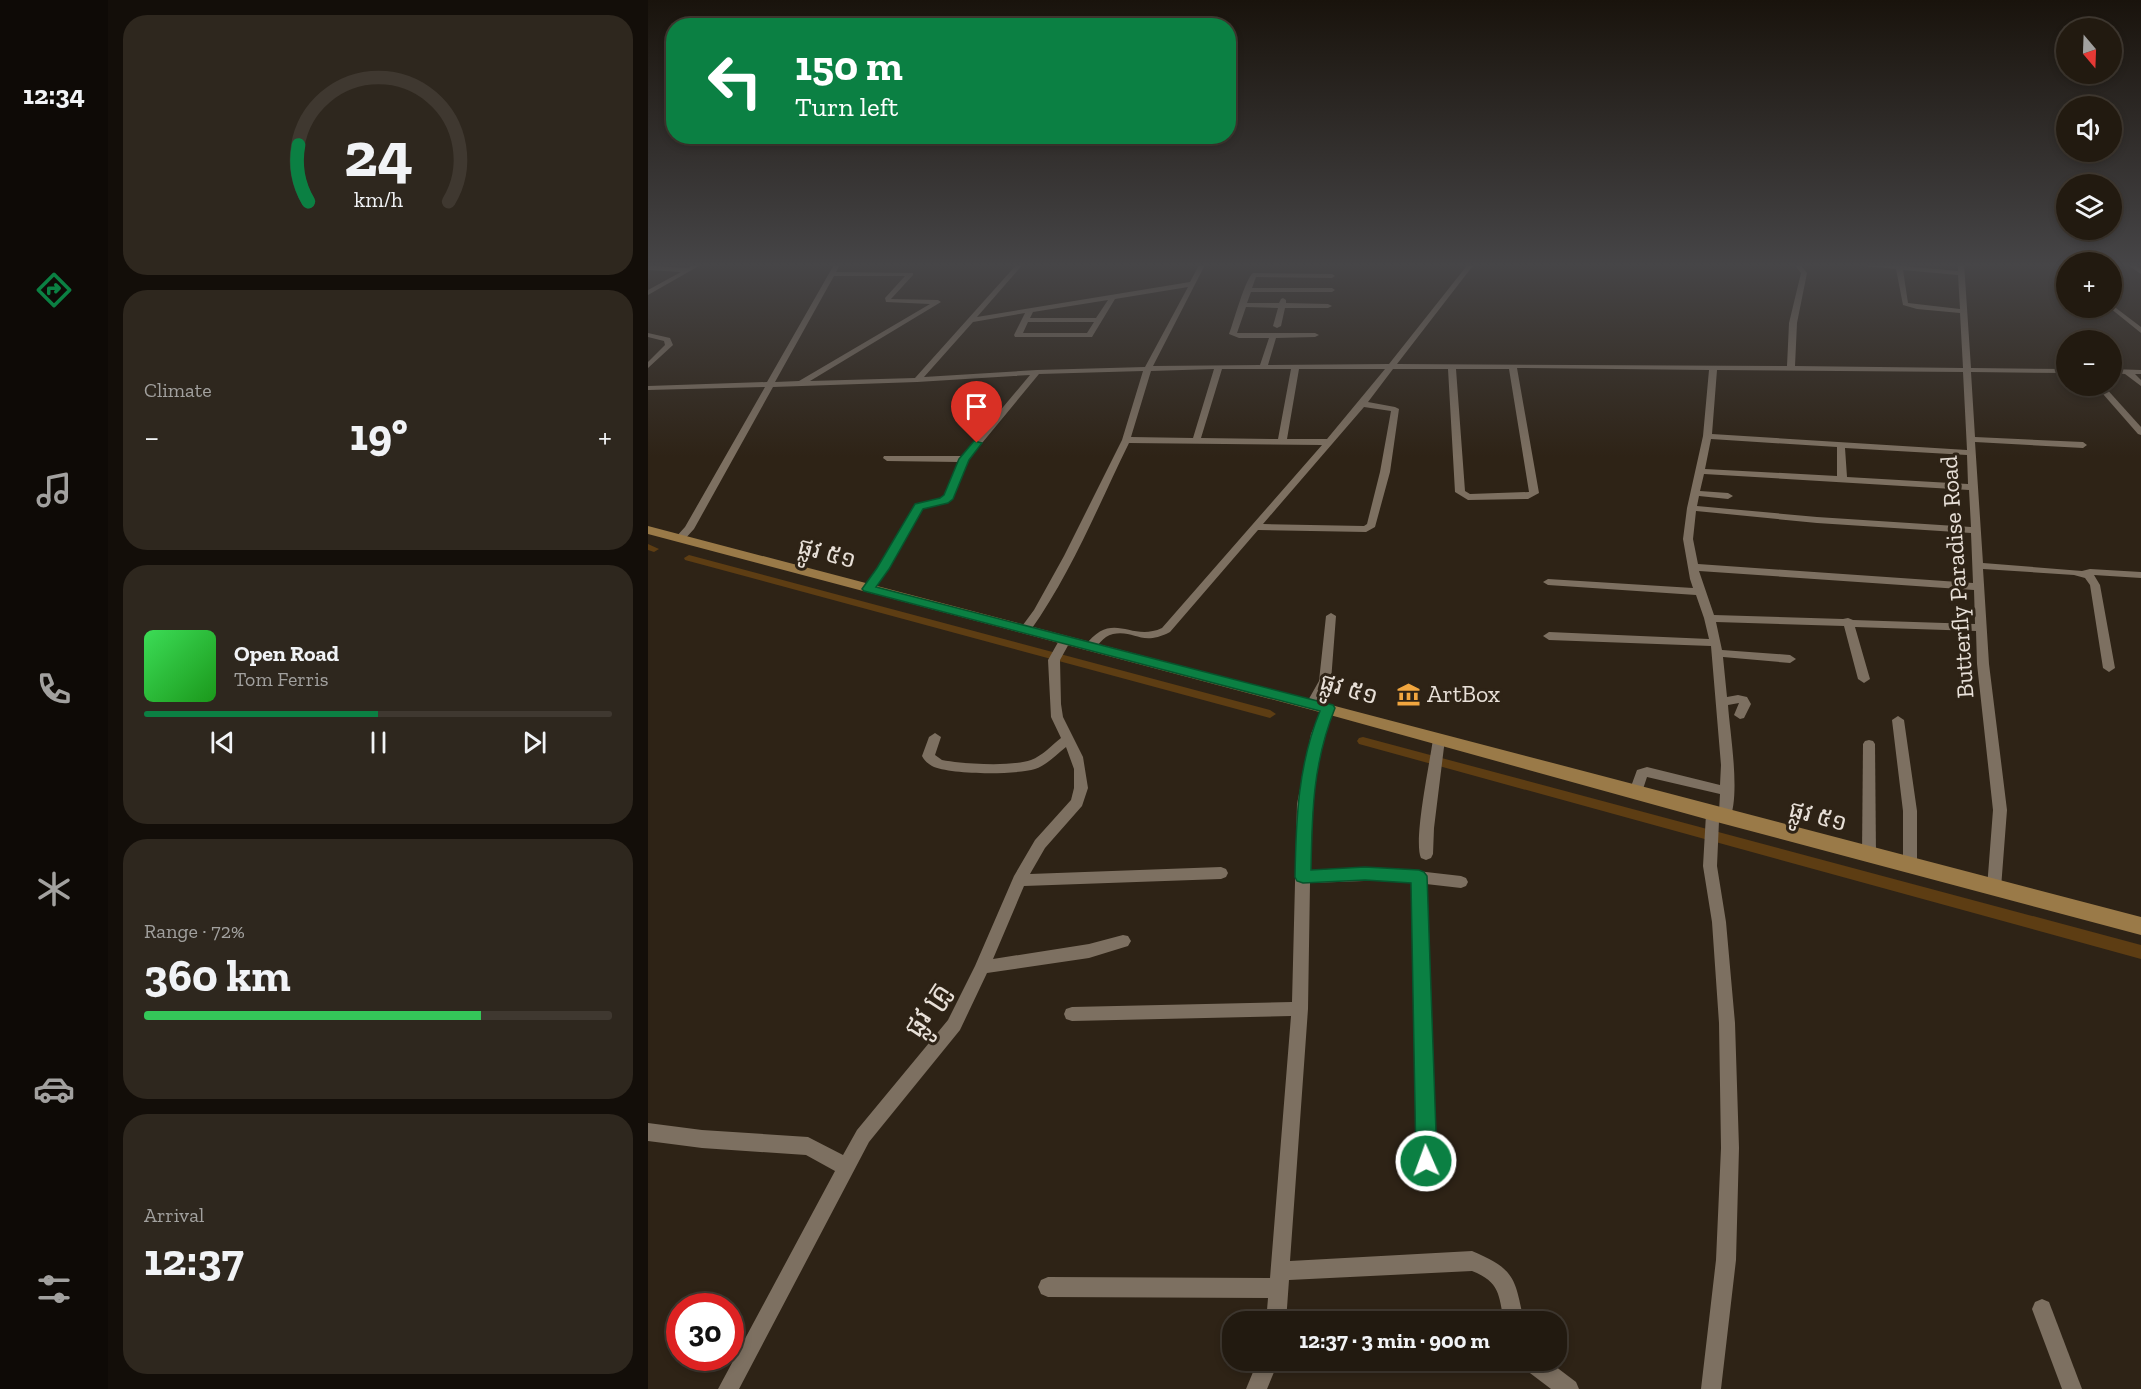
<!DOCTYPE html>
<html lang="en">
<head>
<meta charset="utf-8">
<style>
	body { margin:0; font-family:"Zilla Slab","Noto Sans Khmer",serif; background:#2e271e; color:#f1f3f6; height:100vh; display:flex; flex-direction:column; font-size:22px; white-space:nowrap }
	* { box-sizing:border-box; margin:0 }
	p { font-size:20px; color:#a2a19f }
	.icon { flex:none; width:33px; height:33px; fill:none; stroke:currentColor; stroke-width:2; stroke-linecap:round; stroke-linejoin:round }
	.map { position:relative; flex:1; overflow:hidden }
	.panel { display:flex; flex-direction:column; gap:15px; padding:15px; background:#130e09; width:540px }
	.panel>* { flex:none }
	.banner { position:absolute; left:18px; top:18px; width:570px; height:126px; border-radius:24px; box-shadow:0 3px 9px #0003,0 0 0 2px #3f3830; background:#0b8043; color:#fff; overflow:hidden }
	.needle { width:39px; rotate:161deg }
	.buttons { position:absolute; left:1408px; top:18px; display:grid; gap:12px }
	.buttons a { display:grid; place-items:center; width:66px; height:66px; border-radius:50%; background:#221a10; box-shadow:0 3px 9px #0003,0 0 0 2px #3f3830; font-size:30px }
	.speed { position:absolute; left:18px; top:1293px; display:flex; gap:12px; font-size:30px; font-weight:700; text-align:center }
	.speed>* { display:grid; place-content:center; width:78px; height:78px; border-radius:50%; background:#221a10; box-shadow:0 3px 9px #0003,0 0 0 2px #3f3830; line-height:1 }
	.speed .limit { border:9px solid #d22; background:#fff; color:#111 }
	.pin { position:absolute; display:grid; place-items:center; width:51px; height:51px; color:#fff; margin:-62px -26px; border-radius:50% 50% 50% 0; rotate:-45deg; box-shadow:0 0 6px #0007 }
	.pin .icon { rotate:45deg }
	.me { position:absolute; width:66px; margin:-33px; rotate:358deg; stroke-linejoin:round; filter:drop-shadow(0 0 4px #0008) }
	.turn { display:flex; align-items:center; gap:21px; height:126px; padding:0 30px; font-size:27px }
	.turn .icon { width:78px; height:78px; stroke-width:2.5 }
	.turn b { display:block; font-size:42px; line-height:51px }
	.big { font-size:45px; font-weight:800; line-height:1.1 }
	.panel .tile { flex:1; display:flex; flex-direction:column; justify-content:center; gap:9px; min-width:0; padding:0 21px; border-radius:24px; background:#2e271e }
	.panel .dial { align-items:center; gap:0 }
	.dial svg { height:156px; overflow:visible; fill:none; stroke:#3f3830; stroke-width:7; stroke-linecap:round; text-anchor:middle }
	.dial text { fill:#f1f3f6; stroke:none }
	.song { display:flex; align-items:center; gap:18px }
	.cover { width:72px; height:72px; border-radius:9px; background:linear-gradient(135deg,hsl(130 70% 55%),hsl(120 70% 35%)) }
	.played { height:6px; border-radius:3px; background:linear-gradient(90deg,#0b8043 50%,#3f3830 50%) }
	.keys { display:flex; justify-content:space-around; direction:ltr }
	.heat { display:flex; justify-content:space-between; align-items:center; font-size:33px; direction:ltr }
	.charge { height:9px; border-radius:4px; background:linear-gradient(90deg,#34c759 72%,#3f3830 0) }
	.trip { position:absolute; left:574px; top:1311px; width:345px; height:60px; border-radius:24px; background:#221a10; box-shadow:0 3px 9px #0003,0 0 0 2px #3f3830; font-weight:800; line-height:60px; text-align:center }
	main { display:flex; flex:1; min-height:0 }
	.tabs { display:flex; flex-direction:column; width:108px; justify-content:space-around; align-items:center; background:#0e0a06; color:#a2a19f }
	.tabs .icon { width:42px; height:42px }
	.tabs .active { color:#0b8043 }
	.tabs b { font-size:27px; color:#f1f3f6 }
	.map>svg:first-child { display:block }
</style>
</head>
<body>
<main>
<nav class="tabs">
<b>12:34</b>
<svg class="icon active" aria-label="directions" viewBox="0 0 24 24"><path d="M12 3l9 9-9 9-9-9zM9 14v-3h6M13 9l2 2-2 2"/></svg>
<svg class="icon" aria-label="music" viewBox="0 0 24 24"><path d="M9 18V5l10-2v13"/><circle cx="6" cy="18" r="3"/><circle cx="16" cy="16" r="3"/></svg>
<svg class="icon" aria-label="phone" viewBox="0 0 24 24"><path d="M5 4h4l2 5-3 2q2 4 5 5l2-3 5 2v4C11 20 4 13 5 4z"/></svg>
<svg class="icon" aria-label="climate" viewBox="0 0 24 24"><path d="M12 3v18M4 7l16 10M4 17L20 7"/></svg>
<svg class="icon" aria-label="car" viewBox="0 0 24 24"><path d="M5 17H2v-5l4-1 3-4h7l3 4 3 1v5h-3M9 17h6M6 11h13"/><circle cx="7" cy="17" r="2"/><circle cx="17" cy="17" r="2"/></svg>
<svg class="icon" aria-label="filters" viewBox="0 0 24 24"><path d="M4 7h16M4 17h16"/><circle cx="9" cy="7" r="2"/><circle cx="15" cy="17" r="2"/></svg>
</nav>
<section class="panel">
<div class="tile dial"><svg viewBox="0 0 100 80">
<path d="M14 69A42 42 0 1 1 86 69"/>
<path d="M14 69A42 42 0 0 1 9 40" stroke="#0b8043"/>
<text x="50" y="56" font-size="32" font-weight="700">24</text>
<text x="50" y="72" font-size="11">km/h</text>
</svg></div>
<div class="tile"><p>Climate</p>
<div class="heat"><a>−</a><b class="big">19°</b><a>+</a></div>
</div>
<div class="tile">
<div class="song"><i class="cover"></i><div><b>Open Road</b><p>Tom Ferris</p></div></div>
<div class="played"></div>
<div class="keys"><svg class="icon" aria-label="previous" viewBox="0 0 24 24"><path d="M18 5L8 12l10 7zM5 5v14"/></svg><svg class="icon" aria-label="pause" viewBox="0 0 24 24"><path d="M8 5v14M16 5v14"/></svg><svg class="icon" aria-label="next" viewBox="0 0 24 24"><path d="M6 5l10 7-10 7zM19 5v14"/></svg></div>
</div>
<div class="tile"><p>Range · 72%</p><b class="big">360 km</b><div class="charge"></div></div>
<div class="tile"><p>Arrival</p><b class="big">12:37</b></div>
</section>
<div class="map">
<svg width="1493" height="1389" viewBox="0 0 1493 1389">
	<rect width="100%" height="100%" fill="#2e2316"/>
	<g fill="none" stroke-linecap="round" stroke-linejoin="round">
		<g fill="#5d3d13" fill-rule="evenodd">
			<polygon points="0,544 11,549 6,552 0,550"/>
			<polygon points="41,555 622,710 628,714 622,718 37,560 36,558"/>
			<polygon points="715,737 1493,945 1493,959 711,744 709,741 711,738"/>
		</g>
		<g fill="#7d7061" fill-rule="evenodd">
			<polygon points="4,263 11,263 7,266 39,268 49,263 56,263 0,295 0,290 33,272 0,270 0,266"/>
			<path d="M187 263H193L188 272 265 273V275L243 299 290 300 293 302 162 381 267 378 370 263H376L329 317 542 282 552 263H558L505 366 612 365 621 338H591L581 334C586 321 597 279 605 273L684 274 687 276 684 278 608 277 604 288H684L687 290 684 292H603L599 303H631L633 299 635 298 638 300V303L680 304 684 306 680 308H637L633 326 629 328 625 326 630 308 598 307 589 333H667L671 335 667 337 628 338 620 365 741 364 821 263H827L749 364 1139 366 1141 323 1153 273 1145 263H1151L1159 273 1149 323 1147 366 1315 368 1312 313 1269 309 1255 305 1248 269 1205 265 1202 263H1221L1310 271V263H1316L1323 368 1419 369V373L1323 372 1327 437 1435 442 1439 445 1435 448 1327 442 1335 563 1434 571 1442 569 1493 572V578L1446 575 1452 585 1467 668 1461 672 1455 668 1442 585 1437 578 1426 575 1335 569 1341 664 1359 810 1353 888 1351 892 1346 894 1341 892 1339 888 1345 810 1329 664 1328 631 1207 627 1222 679 1216 683 1210 679 1196 626 1068 622 1074 650 1142 655 1148 659 1142 663 1075 657 1079 697 1090 695 1099 697 1103 704 1096 718 1092 719 1086 715 1091 703 1080 705C1082 734 1093 796 1081 821H1071L1069 866 1078 922 1087 1023 1091 1148 1088 1260 1073 1389H1053L1068 1260 1073 1148 1071 1023 1064 922 1055 866 1058 814 1060 810 1065 809 1071 812 1072 794 999 777 993 795H983L981 792 989 770 999 767 1072 785 1073 765 1063 646 901 640 895 636 901 632 1061 639 1056 618 1048 595 900 585 895 582 900 579 1045 588 1042 579 1035 539 1039 508 1055 436 1061 370 869 368 891 493 880 499 820 500 807 492 800 369H745L720 402 747 407 751 409 742 472 727 527 718 532 610 530 522 632C493 647 488 630 465 634 454 636 451 647 442 651L436 647C465 608 482 643 514 628L674 445 481 443C450 506 423 574 382 631L378 632 372 629 386 610 416 556 474 440 495 371 391 374 320 460 302 501 275 509 240 569 224 591 220 592 215 589 230 568 266 507 295 497 310 462 239 461 235 458 236 456H314L382 375 269 382 125 387 46 529 36 540H28L27 538 37 527 117 387 0 390V386L119 382ZM1255 270 1310 275 1312 309 1260 303ZM186 276H257L237 298 238 302 282 304 151 381 127 382ZM540 287 497 367 389 370 276 377 325 322 377 313 366 335 367 337H444L467 299ZM460 300 448 318H382L385 312ZM380 322H446L439 333H375ZM566 369 545 438 483 437 503 371ZM574 369H643L630 439 553 438ZM651 369H737L679 439H639ZM808 369H861L881 492 822 494 817 491ZM1069 370 1315 372 1319 450 1064 434ZM716 407 743 411 732 472 719 524 716 526 615 524ZM1063 439 1189 447V476L1057 469ZM1197 448 1319 455 1320 484 1199 477ZM1056 474 1321 490 1323 527 1169 517 1049 506 1051 496 1080 499 1085 496 1080 493 1052 491ZM1048 511 1169 523 1323 533 1325 583 1050 564 1045 539ZM1051 571 1326 590 1327 624 1205 620 1200 618 1195 619 1066 615Z"/>
			<polygon points="1408,263 1414,263 1419,266 1419,271"/>
			<polygon points="1477,263 1484,263 1493,269 1493,274"/>
			<polygon points="1464,305 1493,327 1493,333 1462,308"/>
			<polygon points="0,333 22,338 25,345 0,368 0,362 17,345 16,341 0,337"/>
			<polygon points="1464,369 1493,370 1493,374 1487,374 1493,380 1493,386 1477,374 1464,373"/>
			<polygon points="1448,386 1456,386 1493,427 1493,435 1490,434"/>
			<polygon points="683,613 688,616 683,681 668,707 664,708 658,704 671,681 678,616"/>
			<path d="M417 636 423 640 412 660 413 704 415 717 435 757 440 788 434 806 397 848 382 874 573 867 578 869 580 873 578 877 573 879 376 886 345 959 441 944 475 935 480 936 483 941 480 946 441 958 339 973 312 1030 221 1142 91 1389H70L187 1171 158 1155 54 1148 0 1141V1123L54 1130 160 1137 195 1155 209 1130 300 1020 327 966 366 876 387 840 423 800 426 788V769L418 747C408 755 399 765 387 769 367 775 302 775 284 766 279 763 276 760 274 756L281 737 287 733 293 737 287 755 294 760C315 764 363 767 383 760 394 756 404 745 413 738L403 717 400 660 413 637Z"/>
			<path d="M680 704 686 708C663 762 663 813 662 871L743 868 813 876 818 878 820 882 818 886 813 888 778 884 787 1162 784 1168 778 1171 772 1168 769 1162 764 882 743 880 662 883 660 1009 642 1261 824 1251C867 1269 867 1278 876 1322H856C851 1295 852 1282 824 1271L641 1280 638 1322H618L620 1298 400 1297 393 1294 390 1287 393 1280 400 1277 622 1278 643 1016 424 1021 418 1019 416 1014 418 1009 424 1007 644 1002 649 804 663 734 674 708Z"/>
			<polygon points="1250,716 1256,720 1269,811 1269,866 1267,870 1262,872 1257,870 1255,866 1255,811 1244,720"/>
			<path d="M791 735 797 739 786 828 785 854 783 858 778 860 773 858C765 841 782 762 785 739Z"/>
			<polygon points="1221,740 1225,741 1227,744 1228,855 1226,859 1221,861 1216,859 1214,855 1215,744 1217,741"/>
			<polygon points="1394,1299 1401,1302 1434,1389 1414,1389 1384,1309 1387,1302"/>
			<polygon points="610,1360 631,1360 619,1389 598,1389"/>
			<polygon points="871,1360 899,1360 928,1382 931,1389 903,1389 874,1367"/>
		</g>
		<polygon fill="#9a7a48" fill-rule="evenodd" points="0,526 1493,917 1493,935 1065,821 664,710 0,534"/>
	</g>
	<linearGradient id="sky" x2="0" y2="1"><stop stop-color="#19130c"/><stop offset="0.58" stop-color="#464547"/><stop offset="1" stop-color="#464547" stop-opacity="0"/></linearGradient>
	<rect width="1493" height="457" fill="url(#sky)"/>
	<path fill="#0b8043" stroke="#07532c" stroke-width="1.5" d="M326 441 334 443 321 460 305 499 300 503 275 509 241 569 228 587 685 705 687 708C665 763 664 811 663 870L717 867 771 870 776 872 779 876 789 1161 786 1169 778 1172 771 1169 768 1161 763 883 717 880 655 883 649 881 647 877C648 819 650 765 672 711L216 591 214 589 229 568 267 504 292 498 296 495 311 459Z"/>
	<defs>
		<symbol id="museum-bare" viewBox="-9 -9 18 18"><path d="M0-6L6-3V-2H-6V-3ZM-5-1h2V3h-2ZM-1-1h2V3h-2ZM3-1h2V3H3ZM-6 4H6V6H-6Z" fill="#f1a63f" stroke="#2e2316" stroke-width="2.5" paint-order="stroke"/></symbol>
	</defs>
	<g fill-rule="evenodd">
		<use href="#museum-bare" x="744" y="678" width="33" height="33"/>
	</g>
	<g text-anchor="middle" stroke-width="6" stroke-linejoin="round" paint-order="stroke">
		<g font-size="24" fill="#e8e0d8" stroke="#2e2316">
			<text transform="translate(179 553) rotate(15)" y="8">ផ្លូវ ៥១</text>
			<text transform="translate(1309 577) rotate(-94)" y="8">Butterfly Paradise Road</text>
			<text transform="translate(701 689) rotate(16)" y="8">ផ្លូវ ៥១</text>
			<text transform="translate(1170 816) rotate(15)" y="8">ផ្លូវ ៥១</text>
		</g>
		<g font-size="24" fill="#e8e0d8" stroke="#2e2316" text-anchor="start">
			<text x="779" y="702">ArtBox</text>
		</g>
		<g font-size="28" fill="#e8e0d8" stroke="#2e2316">
			<text transform="translate(278 1009) rotate(-57)" y="10">ផ្លូវ គ្រូ</text>
		</g>
	</g>
</svg>
<div class="buttons">
<a><svg class="needle" viewBox="-14 -14 28 28"><path d="M0-13l5 13h-10z" fill="#e53935"/><path d="M0 13l5-13h-10z" fill="#a2a19f"/></svg></a>
<a><svg class="icon" aria-label="sound" viewBox="0 0 24 24"><path d="M4 9h4l5-4v14l-5-4H4zM17 9q2 3 0 6"/></svg></a>
<a><svg class="icon" aria-label="layers" viewBox="0 0 24 24"><path d="M12 4l9 5-9 5-9-5zM3 14l9 5 9-5"/></svg></a>
<a>+</a>
<a>−</a>
</div>
<div class="speed"><div class="limit">30</div></div>
<div class="pin" style="left:329px;top:443px;background:#d93025"><svg class="icon" aria-label="arrive" viewBox="0 0 24 24"><path d="M6 21V4h12l-3 4 3 4H6"/></svg></div>
<svg class="me" style="left:778px;top:1161px" viewBox="-20 -20 40 40"><circle r="17" fill="#0b8043" stroke="#fff" stroke-width="3"/><path d="M0-11L8 9 0 5-8 9z" fill="#fff"/></svg>
<div class="trip">12:37 · 3 min · 900 m</div>
<div class="banner">
<div class="turn"><svg class="icon" aria-label="left" viewBox="0 0 24 24"><path d="M17 20v-9H6M10 6l-5 5 5 5"/></svg><div><b>150 m</b>Turn left</div></div>
</div>
</div>
</main>
</body>
</html>
